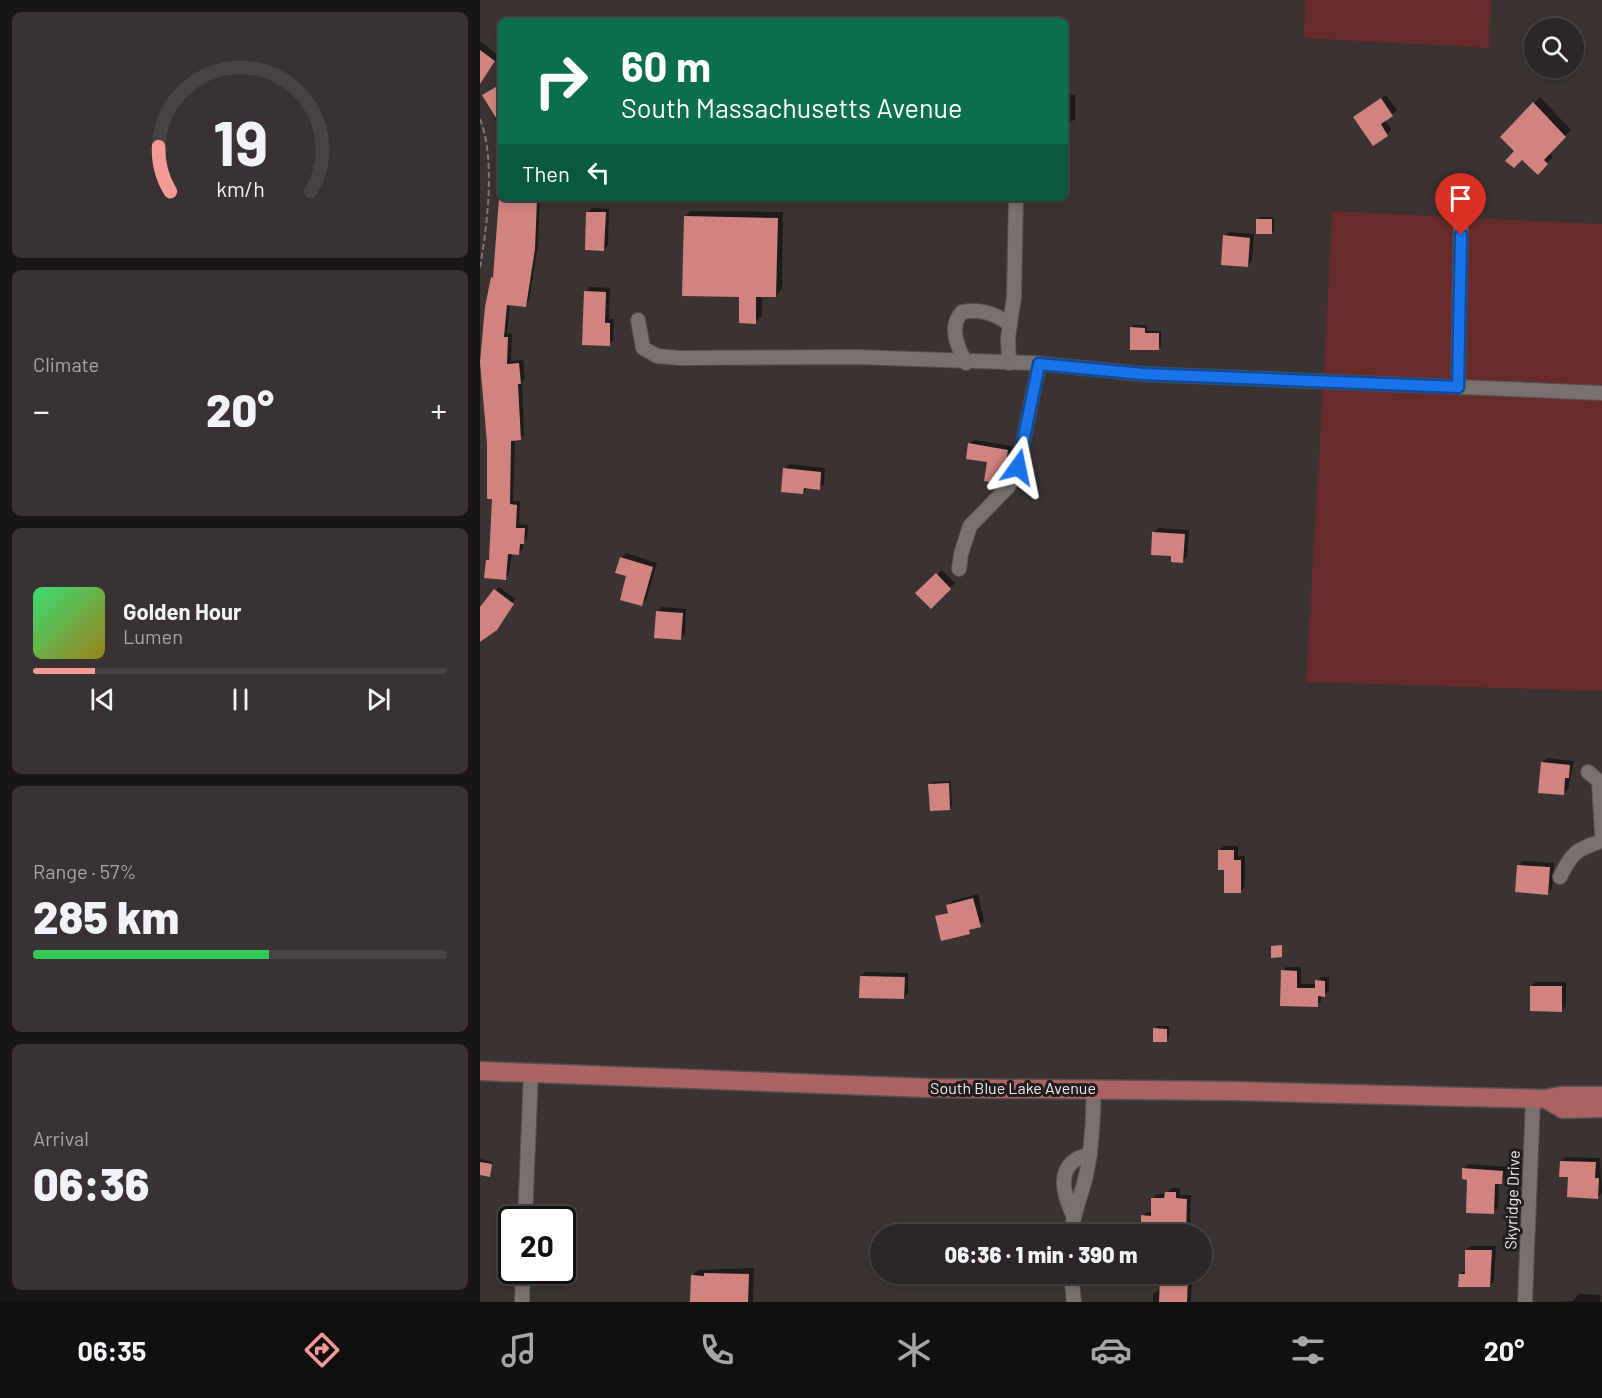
<!DOCTYPE html>
<html lang="en">
<head>
<meta charset="utf-8">
<style>
	body { margin:0; font-family:Barlow,sans-serif; background:#383232; color:#f1f3f6; height:100vh; display:flex; flex-direction:column; font-size:22px; white-space:nowrap }
	* { box-sizing:border-box; margin:0 }
	p { font-size:20px; color:#a6a5a7 }
	.icon { flex:none; width:33px; height:33px; fill:none; stroke:currentColor; stroke-width:2; stroke-linecap:round; stroke-linejoin:round }
	.map { position:relative; flex:1; overflow:hidden }
	.sheet { display:flex; flex-direction:column; gap:12px; padding:12px; background:#181515; width:480px }
	.sheet>* { flex:none }
	.top-card { position:absolute; left:18px; top:18px; width:570px; height:183px; border-radius:9px; box-shadow:0 3px 9px #0003,0 0 0 2px #484343; background:#0b6e4f; color:#fff; overflow:hidden }
	.buttons { position:absolute; left:1044px; top:18px; display:grid; gap:12px }
	.buttons a { display:grid; place-items:center; width:60px; height:60px; border-radius:50%; background:#2c2626; box-shadow:0 3px 9px #0003,0 0 0 2px #484343; font-size:30px }
	.speed { position:absolute; left:18px; top:1206px; display:flex; gap:12px; font-size:30px; font-weight:700; text-align:center }
	.speed>* { display:grid; place-content:center; width:78px; height:78px; border-radius:50%; background:#2c2626; box-shadow:0 3px 9px #0003,0 0 0 2px #484343; line-height:1 }
	.speed .limit { border:3px solid #111; border-radius:9px; background:#fff; color:#111 }
	.pin { position:absolute; display:grid; place-items:center; width:51px; height:51px; color:#fff; margin:-62px -26px; border-radius:50% 50% 50% 0; rotate:-45deg; box-shadow:0 0 6px #0007 }
	.pin .icon { rotate:45deg }
	.me { position:absolute; width:66px; margin:-33px; rotate:12deg; stroke-linejoin:round; filter:drop-shadow(0 0 4px #0008) }
	.turn { display:flex; align-items:center; gap:21px; height:126px; padding:0 24px; font-size:27px }
	.turn .icon { width:78px; height:78px; stroke-width:2.5 }
	.turn b { display:block; font-size:42px; line-height:51px }
	.then { display:flex; align-items:center; height:57px; padding:0 24px; background:#0003; gap:12px; font-size:22px }
	.big { font-size:45px; font-weight:800; line-height:1.1 }
	.sheet .card { flex:1; display:flex; flex-direction:column; justify-content:center; gap:9px; min-width:0; padding:0 21px; border-radius:9px; background:#383232 }
	.sheet .dial { align-items:center; gap:0 }
	.dial svg { height:156px; overflow:visible; fill:none; stroke:#484343; stroke-width:7; stroke-linecap:round; text-anchor:middle }
	.dial text { fill:#f1f3f6; stroke:none }
	.song { display:flex; align-items:center; gap:18px }
	.cover { width:72px; height:72px; border-radius:9px; background:linear-gradient(135deg,hsl(140 70% 55%),hsl(50 70% 35%)) }
	.played { height:6px; border-radius:3px; background:linear-gradient(90deg,#f59b97 15%,#484343 15%) }
	.keys { display:flex; justify-content:space-around; direction:ltr }
	.heat { display:flex; justify-content:space-between; align-items:center; font-size:33px; direction:ltr }
	.charge { height:9px; border-radius:4px; background:linear-gradient(90deg,#34c759 57%,#484343 0) }
	.trip { position:absolute; left:390px; top:1224px; width:342px; height:60px; border-radius:30px; background:#2c2626; box-shadow:0 3px 9px #0003,0 0 0 2px #484343; font-weight:800; line-height:60px; text-align:center }
	.dock { display:flex; height:96px; justify-content:space-around; align-items:center; background:#120f0f; color:#a6a5a7 }
	.dock .icon { width:42px; height:42px }
	.dock .selected { color:#f59b97 }
	.dock b { font-size:27px; color:#f1f3f6 }
	main { display:flex; flex:1; min-height:0 }
	.map>svg:first-child { display:block }
</style>
</head>
<body>
<main>
<section class="sheet">
<div class="card dial"><svg viewBox="0 0 100 80">
<path d="M14 69A42 42 0 1 1 86 69"/>
<path d="M14 69A42 42 0 0 1 8 46" stroke="#f59b97"/>
<text x="50" y="56" font-size="32" font-weight="700">19</text>
<text x="50" y="72" font-size="11">km/h</text>
</svg></div>
<div class="card"><p>Climate</p>
<div class="heat"><a>−</a><b class="big">20°</b><a>+</a></div>
</div>
<div class="card">
<div class="song"><i class="cover"></i><div><b>Golden Hour</b><p>Lumen</p></div></div>
<div class="played"></div>
<div class="keys"><svg class="icon" aria-label="previous" viewBox="0 0 24 24"><path d="M18 5L8 12l10 7zM5 5v14"/></svg><svg class="icon" aria-label="pause" viewBox="0 0 24 24"><path d="M8 5v14M16 5v14"/></svg><svg class="icon" aria-label="next" viewBox="0 0 24 24"><path d="M6 5l10 7-10 7zM19 5v14"/></svg></div>
</div>
<div class="card"><p>Range · 57%</p><b class="big">285 km</b><div class="charge"></div></div>
<div class="card"><p>Arrival</p><b class="big">06:36</b></div>
</section>
<div class="map">
<svg width="1122" height="1302" viewBox="0 0 1122 1302">
	<rect width="100%" height="100%" fill="#3a3332"/>
	<g fill="#662b2a">
		<polygon points="825,0 1011,0 1009,48 824,38"/>
		<polygon points="852,211 974,217 971,381 844,376"/>
		<polygon points="988,218 1122,224 1122,388 985,381"/>
		<polygon points="843,388 1122,400 1122,691 826,682"/>
	</g>
	<g fill="#0007">
		<polygon points="0,41 19,56 0,83"/>
		<polygon points="21,84 21,141 8,92"/>
		<polygon points="585,95 595,95 595,119 592,121 585,121"/>
		<polygon points="906,95 917,110 905,120 912,130 893,144 879,113"/>
		<polygon points="1060,97 1091,130 1069,153 1073,157 1058,173 1022,137"/>
		<polygon points="21,156 21,198 60,198 58,244 49,301 45,305 30,303 27,333 32,334 31,361 43,360 45,378 42,381 44,435 35,439 33,501 40,501 39,524 48,525 47,538 43,542 43,549 39,553 32,553 29,574 25,578 7,560 10,557 14,497"/>
		<polygon points="112,208 129,209 128,245 124,249 107,213"/>
		<polygon points="211,211 303,212 302,289 296,296 282,295 282,316 275,322 261,295 205,217"/>
		<polygon points="780,217 794,217 794,230 792,233 777,220"/>
		<polygon points="749,232 774,234 772,261 767,265 745,236"/>
		<polygon points="110,287 130,288 129,319 134,319 133,340 129,344 106,292"/>
		<polygon points="654,325 667,325 667,331 681,331 681,346 678,349 652,328"/>
		<polygon points="494,440 532,446 529,464 521,468 520,477 515,482 509,461 490,444"/>
		<polygon points="309,464 345,468 344,484 339,488 327,488 323,493 305,469"/>
		<polygon points="678,528 709,530 707,557 703,561 674,533"/>
		<polygon points="146,553 177,563 166,600 161,604 141,558"/>
		<polygon points="462,570 475,583 451,607 438,593"/>
		<polygon points="19,587 35,599 16,629 0,640 0,608"/>
		<polygon points="182,607 206,609 205,634 200,639 177,612"/>
		<polygon points="1067,758 1094,761 1088,789 1083,794 1062,763"/>
		<polygon points="471,781 472,806 470,808 450,785 452,782"/>
		<polygon points="744,846 758,846 758,856 765,856 765,887 760,891 746,869 739,851"/>
		<polygon points="1043,861 1074,863 1072,889 1068,893 1038,866"/>
		<polygon points="498,894 504,921 489,932 457,917 469,911 468,905 472,901"/>
		<polygon points="807,967 821,967 821,984 837,984 841,977 849,977 849,991 842,995 841,1001 837,1005 802,1004 802,971"/>
		<polygon points="386,972 428,973 428,993 423,998 381,976"/>
		<polygon points="1056,982 1086,982 1086,1006 1082,1010 1052,986"/>
		<polygon points="677,1026 689,1026 689,1037 686,1040 674,1029"/>
		<polygon points="1086,1157 1120,1158 1122,1193 1118,1197 1090,1176 1081,1161"/>
		<polygon points="0,1159 13,1162 9,1175 0,1174"/>
		<polygon points="988,1164 1027,1167 1026,1178 1019,1183 1018,1208 1013,1212 984,1169"/>
		<polygon points="691,1188 700,1188 700,1195 711,1195 710,1234 677,1234 677,1228 663,1216 667,1212 672,1212 672,1199 677,1194 686,1194"/>
		<polygon points="991,1246 1016,1246 1014,1281 1010,1286 980,1274 986,1270 986,1250"/>
		<polygon points="274,1268 273,1302 212,1302 212,1276 218,1270"/>
		<polygon points="685,1274 712,1274 711,1302 673,1302 673,1294 681,1289 682,1276"/>
		<polygon points="1098,1294 1121,1295 1120,1302 1079,1302 1093,1301"/>
	</g>
	<g fill="#d18380">
		<polygon points="0,50 15,61 0,84"/>
		<polygon points="21,84 21,126 2,95"/>
		<polygon points="901,98 913,116 901,124 908,136 893,146 873,117"/>
		<polygon points="1053,102 1086,137 1064,160 1068,164 1058,175 1042,160 1034,168 1025,161 1034,151 1020,137"/>
		<polygon points="19,198 57,199 55,249 46,307 27,305 24,337 28,337 27,364 39,363 41,384 38,384 41,440 31,441 30,504 37,505 36,528 45,528 44,544 40,544 39,555 28,554 26,580 4,578 6,560 9,560 12,499 7,499 7,443 0,362 5,307 11,277 13,278"/>
		<polygon points="106,212 126,212 124,251 105,250"/>
		<polygon points="204,216 298,218 296,297 276,297 276,324 259,323 259,297 202,296"/>
		<rect x="776" y="219" width="16" height="15"/>
		<polygon points="743,235 770,238 768,267 741,265"/>
		<polygon points="104,291 126,292 125,323 130,323 130,346 102,345"/>
		<polygon points="650,327 665,328 665,333 679,333 679,350 650,350"/>
		<polygon points="488,443 528,450 525,470 518,469 516,483 504,481 507,462 486,459"/>
		<polygon points="303,468 341,472 340,490 324,488 323,494 301,492"/>
		<polygon points="672,532 705,534 703,563 691,562 691,556 671,555"/>
		<polygon points="140,557 173,567 162,606 140,600 146,576 135,573"/>
		<polygon points="456,573 471,589 451,609 435,593"/>
		<polygon points="14,589 34,604 17,630 0,642 0,607"/>
		<polygon points="176,611 203,613 201,640 174,638"/>
		<polygon points="1061,762 1090,765 1089,778 1085,778 1084,795 1058,793"/>
		<polygon points="469,783 470,810 450,811 448,784"/>
		<polygon points="738,850 754,850 754,860 761,860 761,893 744,893 744,870 738,870"/>
		<polygon points="1037,865 1070,867 1068,895 1035,892"/>
		<polygon points="493,898 501,927 489,930 490,934 461,941 455,916 468,913 466,905"/>
		<polygon points="802,945 802,957 791,958 791,946"/>
		<polygon points="801,970 817,971 817,988 835,988 835,980 845,981 845,997 838,996 838,1007 800,1006"/>
		<polygon points="380,976 425,977 424,999 379,998"/>
		<polygon points="1050,986 1082,986 1082,1012 1050,1011"/>
		<polygon points="673,1028 687,1029 687,1042 673,1042"/>
		<polygon points="1080,1161 1116,1162 1115,1178 1119,1178 1118,1199 1087,1197 1088,1177 1079,1177"/>
		<polygon points="0,1162 12,1164 10,1177 0,1175"/>
		<polygon points="982,1168 1023,1171 1022,1184 1015,1184 1014,1214 986,1213 987,1180 982,1179"/>
		<polygon points="685,1192 696,1192 696,1198 707,1199 706,1234 676,1234 676,1229 661,1229 661,1215 671,1216 671,1198 684,1198"/>
		<polygon points="985,1250 1012,1250 1010,1287 978,1287 979,1274 985,1274"/>
		<polygon points="224,1273 269,1274 268,1302 210,1302 211,1275 224,1276"/>
		<polygon points="680,1276 708,1277 707,1302 679,1302"/>
	</g>
	<g fill="none" stroke-linecap="round" stroke-linejoin="round">
		<defs>
			<g id="minor">
				<polyline points="158,320 163,348 177,356 199,358 376,357 553,363 663,374 1122,393"/>
				<path d="M486 363C478 348 468 327 482 312 502 309 513 313 530 324"/>
				<polyline points="529,363 528,338 534,296 536,198"/>
				<polyline points="978,387 981,214"/>
				<polyline points="479,569 481,554 490,526 528,487 538,467 559,364"/>
				<polyline points="1108,772 1119,781 1122,834"/>
				<path d="M1080 877C1092 852 1097 849 1122 841"/>
				<path d="M593 1215C581 1189 576 1162 610 1154"/>
				<polyline points="45,1220 51,1072"/>
				<path d="M591 1234C593 1214 601 1196 606 1176 612 1147 613 1119 614 1088"/>
				<polyline points="591,1274 594,1302"/>
				<polyline points="42,1302 43,1270"/>
				<polyline points="1045,1302 1053,1099"/>
			</g>
			<g id="major">
				<polyline points="0,1071 448,1088 755,1091 1066,1099 1080,1096 1122,1096"/>
				<polyline points="1066,1099 1083,1109 1122,1108"/>
			</g>
		</defs>
		<use href="#minor" stroke="#565150" stroke-width="16"/>
		<use href="#major" stroke="#565150" stroke-width="21"/>
		<path stroke="#7c7675" stroke-width="2" stroke-dasharray="6 3" stroke-linecap="butt" d="M0 119C16 160 7 225 0 268"/>
		<use href="#minor" stroke="#787170" stroke-width="14"/>
		<use href="#major" stroke="#aa6362" stroke-width="18"/>
	</g>
	<g fill="none" stroke-linecap="round" stroke-linejoin="round">
		<defs>
			<polyline id="route" points="538,467 559,364 663,374 978,387 981,235"/>
		</defs>
		<use href="#route" stroke="#114b97" stroke-width="15"/>
		<use href="#route" stroke="#1a73e8" stroke-width="10"/>
	</g>
	<g text-anchor="middle" stroke-width="6" stroke-linejoin="round" paint-order="stroke">
		<g font-size="16" fill="#eeeae9" stroke="#1f1c1b">
			<text x="533" y="1094">South Blue Lake Avenue</text>
			<text transform="translate(1032 1200) rotate(-88)" y="6">Skyridge Drive</text>
		</g>
	</g>
</svg>
<div class="buttons">
<a><svg class="icon" aria-label="search" viewBox="0 0 24 24"><circle cx="10" cy="10" r="6"/><path d="M15 15l6 6"/></svg></a>
</div>
<div class="speed"><div class="limit">20</div></div>
<div class="pin" style="left:981px;top:235px;background:#d93025"><svg class="icon" aria-label="arrive" viewBox="0 0 24 24"><path d="M6 21V4h12l-3 4 3 4H6"/></svg></div>
<svg class="me" style="left:538px;top:467px" viewBox="-20 -20 40 40"><path d="M0-17L14 15 0 8-14 15z" fill="#1a73e8" stroke="#fff" stroke-width="4"/></svg>
<div class="trip">06:36 · 1 min · 390 m</div>
<div class="top-card">
<div class="turn"><svg class="icon" aria-label="right" viewBox="0 0 24 24"><path d="M7 20v-9h11M14 6l5 5-5 5"/></svg><div><b>60 m</b>South Massachusetts Avenue</div></div>
<div class="then">Then<svg class="icon" aria-label="left" viewBox="0 0 24 24"><path d="M17 20v-9H6M10 6l-5 5 5 5"/></svg></div>
</div>
</div>
</main>
<nav class="dock">
<b>06:35</b>
<svg class="icon selected" aria-label="directions" viewBox="0 0 24 24"><path d="M12 3l9 9-9 9-9-9zM9 14v-3h6M13 9l2 2-2 2"/></svg>
<svg class="icon" aria-label="music" viewBox="0 0 24 24"><path d="M9 18V5l10-2v13"/><circle cx="6" cy="18" r="3"/><circle cx="16" cy="16" r="3"/></svg>
<svg class="icon" aria-label="phone" viewBox="0 0 24 24"><path d="M5 4h4l2 5-3 2q2 4 5 5l2-3 5 2v4C11 20 4 13 5 4z"/></svg>
<svg class="icon" aria-label="climate" viewBox="0 0 24 24"><path d="M12 3v18M4 7l16 10M4 17L20 7"/></svg>
<svg class="icon" aria-label="car" viewBox="0 0 24 24"><path d="M5 17H2v-5l4-1 3-4h7l3 4 3 1v5h-3M9 17h6M6 11h13"/><circle cx="7" cy="17" r="2"/><circle cx="17" cy="17" r="2"/></svg>
<svg class="icon" aria-label="filters" viewBox="0 0 24 24"><path d="M4 7h16M4 17h16"/><circle cx="9" cy="7" r="2"/><circle cx="15" cy="17" r="2"/></svg>
<b>20°</b>
</nav>
</body>
</html>
